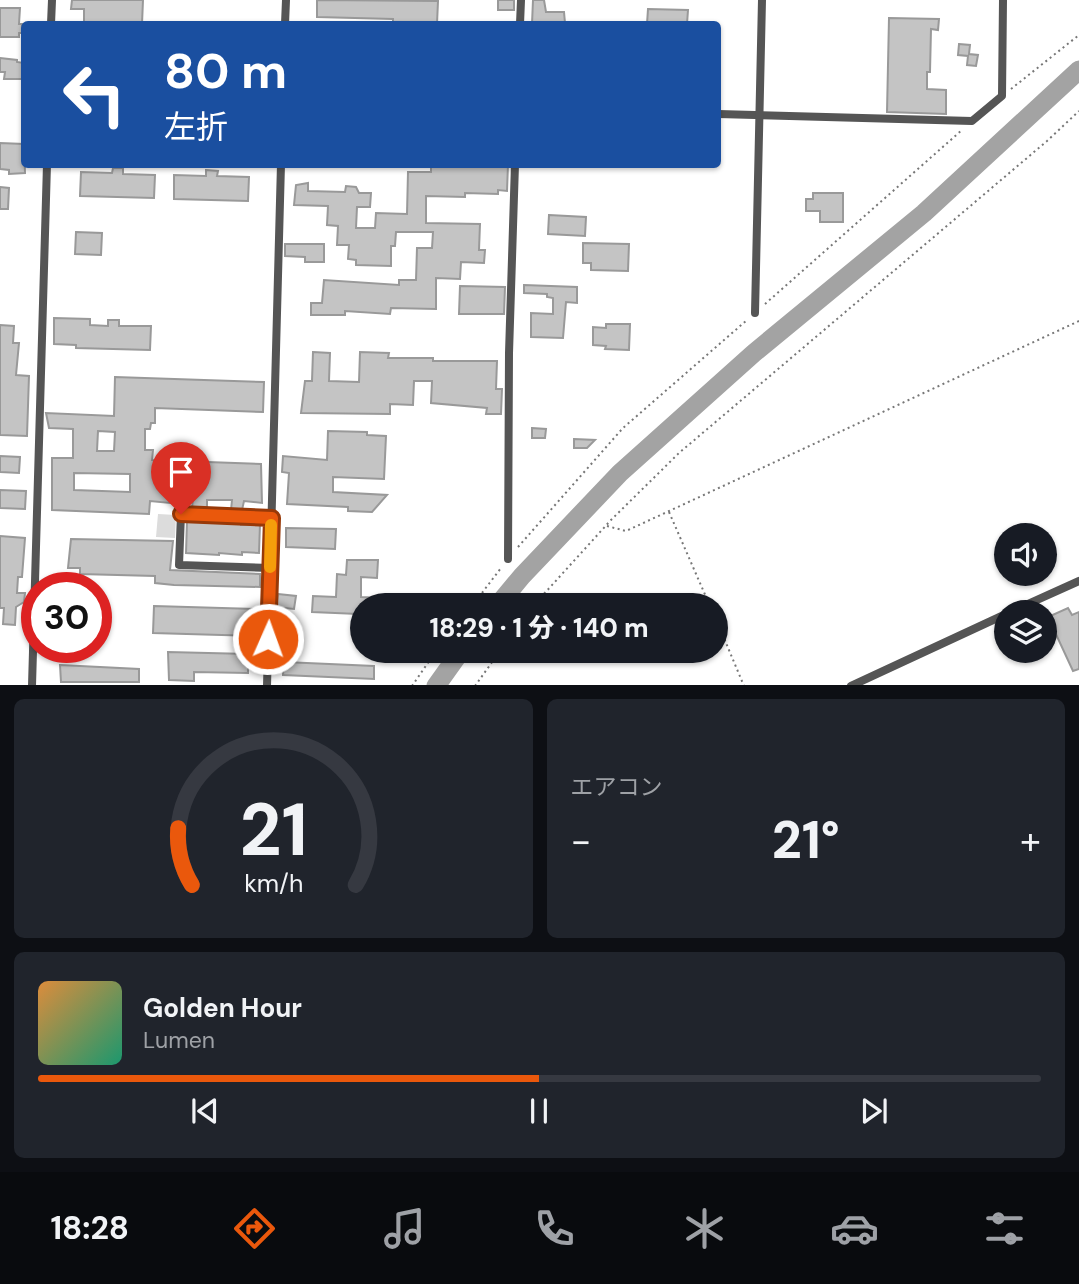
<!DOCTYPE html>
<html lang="ja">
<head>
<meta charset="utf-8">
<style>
	body { margin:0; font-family:"DM Sans","Noto Sans JP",sans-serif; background:#20242c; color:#f1f3f6; height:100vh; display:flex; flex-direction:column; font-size:26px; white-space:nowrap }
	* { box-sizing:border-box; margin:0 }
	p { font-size:23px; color:#9ea1a6 }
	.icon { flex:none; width:38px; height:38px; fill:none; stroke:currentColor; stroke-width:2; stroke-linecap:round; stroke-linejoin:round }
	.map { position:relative; height:685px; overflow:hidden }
	.details { display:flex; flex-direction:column; gap:14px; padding:14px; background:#0d0f14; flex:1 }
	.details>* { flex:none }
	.top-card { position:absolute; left:21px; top:21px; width:700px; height:147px; border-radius:7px; box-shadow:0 2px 5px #0004; background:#1a4fa0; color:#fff; overflow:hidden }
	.buttons { position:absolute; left:994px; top:523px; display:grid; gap:14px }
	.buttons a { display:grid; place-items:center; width:63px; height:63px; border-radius:50%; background:#171b24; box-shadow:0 2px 5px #0004; font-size:35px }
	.speed { position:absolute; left:21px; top:572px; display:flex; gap:14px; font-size:35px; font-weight:700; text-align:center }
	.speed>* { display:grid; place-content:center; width:91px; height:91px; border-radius:50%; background:#171b24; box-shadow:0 2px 5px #0004; line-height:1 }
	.speed .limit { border:10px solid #d22; background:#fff; color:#111 }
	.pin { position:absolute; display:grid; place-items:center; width:60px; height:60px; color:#fff; margin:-72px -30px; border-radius:50% 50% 50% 0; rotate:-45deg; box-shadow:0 0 7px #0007 }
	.pin .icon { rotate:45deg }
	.me { position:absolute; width:77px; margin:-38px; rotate:2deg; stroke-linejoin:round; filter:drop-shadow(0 0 5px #0008) }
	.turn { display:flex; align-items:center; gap:24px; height:147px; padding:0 28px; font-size:32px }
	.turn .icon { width:91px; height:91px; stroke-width:2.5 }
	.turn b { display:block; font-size:49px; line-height:60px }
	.big { font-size:52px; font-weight:800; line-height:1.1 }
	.details .card { flex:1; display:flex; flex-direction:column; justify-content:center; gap:10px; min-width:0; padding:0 24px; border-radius:10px; background:#20242c }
	.details .dial { align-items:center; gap:0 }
	.dial svg { height:182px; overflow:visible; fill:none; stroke:#363941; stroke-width:7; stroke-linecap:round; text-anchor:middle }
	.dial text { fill:#f1f3f6; stroke:none }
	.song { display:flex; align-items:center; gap:21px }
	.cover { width:84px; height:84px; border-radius:10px; background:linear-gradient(135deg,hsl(30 70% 55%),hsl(160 70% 35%)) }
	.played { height:7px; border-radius:4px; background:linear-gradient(90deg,#ea580c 50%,#363941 50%) }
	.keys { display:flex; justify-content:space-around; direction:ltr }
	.heat { display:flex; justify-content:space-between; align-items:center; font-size:38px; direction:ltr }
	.details .tiles { flex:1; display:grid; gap:14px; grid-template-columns:1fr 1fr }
	.card:last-child { grid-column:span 2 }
	.trip { position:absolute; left:350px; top:593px; width:378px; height:70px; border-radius:35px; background:#171b24; box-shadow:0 2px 5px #0004; font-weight:800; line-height:70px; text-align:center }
	.menu { display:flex; height:112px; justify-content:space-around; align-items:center; background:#090b0e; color:#9ea1a6 }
	.menu .icon { width:49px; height:49px }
	.menu .active { color:#ea580c }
	.menu b { font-size:32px; color:#f1f3f6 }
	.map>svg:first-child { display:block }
</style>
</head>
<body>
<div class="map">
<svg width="1079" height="686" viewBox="0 0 1079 686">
	<rect width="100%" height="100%" fill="#fff"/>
	<polygon fill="#dcdcdc" points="158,514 176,515 175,538 156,537"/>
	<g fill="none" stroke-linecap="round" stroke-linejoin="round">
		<g stroke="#a3a3a3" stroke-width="19">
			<polyline points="497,606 522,576 620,473 754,353 924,213 1079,70"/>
			<polyline points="436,686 461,651"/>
		</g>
	</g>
	<g fill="#c4c4c4" stroke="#999" stroke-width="2" fill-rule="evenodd">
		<polygon points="72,0 143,0 142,24 84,24 84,9 71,9"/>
		<polygon points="317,0 438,1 437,24 393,24 393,19 317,17"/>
		<rect x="498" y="0" width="16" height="10"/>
		<polygon points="533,0 544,0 546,12 564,12 565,23 532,24"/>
		<polygon points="0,8 20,8 19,24 22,24 22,33 19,33 19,37 0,37"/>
		<polygon points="648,9 688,10 687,24 647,24"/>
		<polygon points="889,18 939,19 938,30 931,29 930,72 927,72 927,89 946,90 946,114 887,112"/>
		<polygon points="959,44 970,45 969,54 978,55 976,66 967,65 968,56 958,55"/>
		<polygon points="0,58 17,60 17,62 24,63 24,79 4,79 5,72 0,72"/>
		<polygon points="0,143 24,144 25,173 9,174 9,170 0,169"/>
		<polygon points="431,164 508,164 507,191 498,190 498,194 465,193 465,197 426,196 426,223 480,224 479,250 485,250 484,263 461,262 460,279 436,278 436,309 391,308 390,314 345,311 345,315 311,315 311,303 322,303 324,280 399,285 399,280 416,280 417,248 432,248 433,232 396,232 395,246 391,246 391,266 356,265 356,260 348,259 349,245 337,245 338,226 327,225 328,206 294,205 296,185 308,183 308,191 345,192 346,186 356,187 359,193 371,193 370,207 357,207 356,228 375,228 376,213 407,214 408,172 431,172"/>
		<polygon points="113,168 123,168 123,174 155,175 154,198 80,196 81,172 112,173"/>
		<polygon points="206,170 218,171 217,176 249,177 248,201 174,199 174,175 206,176"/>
		<polygon points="0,187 9,188 8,209 0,209"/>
		<polygon points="813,193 843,193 843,222 820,222 820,211 806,211 806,199 813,199"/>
		<polygon points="549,215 586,217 585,236 548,234"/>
		<polygon points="76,232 102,233 101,255 75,254"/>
		<polygon points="583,243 629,244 628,271 591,270 591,263 583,263"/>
		<polygon points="285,244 324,244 324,262 305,262 305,257 285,256"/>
		<polygon points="524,285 577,287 577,303 566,302 563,338 531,337 531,313 553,314 553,298 547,297 547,294 524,293"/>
		<polygon points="460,286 505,287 504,314 459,314"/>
		<polygon points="54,318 90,319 90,325 108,326 108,320 119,320 119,326 151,326 150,350 76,348 76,345 54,344"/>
		<polygon points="606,324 630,324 629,350 605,349 606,346 593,345 593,327 606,328"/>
		<polygon points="0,325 14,326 13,343 19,343 16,375 29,376 27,436 0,435"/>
		<polygon points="313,352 330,353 329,381 359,382 360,352 389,353 388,358 433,358 433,361 497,361 496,389 502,389 501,414 486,414 487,408 431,403 432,381 414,381 413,405 390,404 390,414 301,413 305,381 312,381"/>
		<path d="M115 377 264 382 263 412 155 408V423H151L150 429H145V450H153L152 460 261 464 262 503 244 501 242 510H231L232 500H207V509L192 508 193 499 170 500V503L150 501 149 514 52 510V458H73V429L49 428 46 413 114 416ZM98 431 115 432 114 451H97ZM74 473 130 474V492L74 490Z"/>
		<polygon points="532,428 546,429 545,438 532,438"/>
		<polygon points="328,431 367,432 367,435 386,436 384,479 333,477 333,492 387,495 372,512 348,511 348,507 287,504 289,473 282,472 283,456 327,460"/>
		<polygon points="574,439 595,440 587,448 574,448"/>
		<polygon points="0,456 20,457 19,473 0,472"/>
		<polygon points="0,490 26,491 25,509 0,508"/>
		<polygon points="187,521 241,523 241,525 260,524 259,553 242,552 242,555 219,553 219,555 186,553"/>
		<polygon points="286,528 336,529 335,549 286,547"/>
		<polygon points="0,536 25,538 22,577 18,577 17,593 25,593 24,602 16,607 15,625 3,624 4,608 0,608"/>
		<polygon points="71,539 173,541 170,570 260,574 260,587 174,585 155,583 155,576 80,574 80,568 68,568"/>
		<polygon points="347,560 378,560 377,578 361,577 361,597 381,598 381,606 359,606 358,614 312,612 313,596 336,597 337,574 346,575"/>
		<polygon points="278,594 296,596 294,609 276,607"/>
		<polygon points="154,606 257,609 256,636 153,633"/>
		<polygon points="1068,608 1072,615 1079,612 1079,669 1073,671 1048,617"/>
		<polygon points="168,652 248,654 248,673 194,672 194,681 169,680"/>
		<polygon points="284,662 374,666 374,679 283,675"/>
		<polygon points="60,665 139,669 139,682 61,682"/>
	</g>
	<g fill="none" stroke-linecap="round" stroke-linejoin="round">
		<g stroke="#777" stroke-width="2" stroke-dasharray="2 3.5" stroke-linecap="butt">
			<polyline points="1011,89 1079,35"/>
			<polyline points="765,304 962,130"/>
			<polyline points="669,512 710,606"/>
			<polyline points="607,526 626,531 1079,321"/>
			<polyline points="518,547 623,428 747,320"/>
			<polyline points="472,606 501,568"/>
			<polyline points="533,606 611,520 679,453 1047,141 1079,111"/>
			<polyline points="716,619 744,686"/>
			<polyline points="412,686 436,651"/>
			<polyline points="475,686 500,651"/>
		</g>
		<g stroke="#555" stroke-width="8">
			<polyline points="51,24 52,0"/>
			<polyline points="285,24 286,0"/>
			<polyline points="520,24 521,0"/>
			<polyline points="718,114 972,121 1002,96 1003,0"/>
			<polyline points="755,313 762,0"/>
			<polyline points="508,559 509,353 515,164"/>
			<polyline points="270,568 179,565 181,514 272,518"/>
			<polyline points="1010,612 1079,581"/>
			<polyline points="32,686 47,164"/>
			<polyline points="267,686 281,164"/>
			<polyline points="851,686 1006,614"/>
		</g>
	</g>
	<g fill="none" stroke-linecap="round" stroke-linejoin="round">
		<defs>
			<polyline id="route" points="181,514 272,518 268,639"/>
		</defs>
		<use href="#route" stroke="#983908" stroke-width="18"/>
		<use href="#route" stroke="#ea580c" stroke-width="12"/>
		<polyline stroke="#f59e0b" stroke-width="12" points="270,567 271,525"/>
	</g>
</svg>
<div class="buttons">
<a><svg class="icon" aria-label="sound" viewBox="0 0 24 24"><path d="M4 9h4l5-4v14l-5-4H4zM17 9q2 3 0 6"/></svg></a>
<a><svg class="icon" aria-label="layers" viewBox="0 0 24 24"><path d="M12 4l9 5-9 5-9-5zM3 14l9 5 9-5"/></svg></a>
</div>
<div class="speed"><div class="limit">30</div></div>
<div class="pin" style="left:181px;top:514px;background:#d93025"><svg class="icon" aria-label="arrive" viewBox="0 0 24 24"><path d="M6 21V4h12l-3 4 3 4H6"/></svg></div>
<svg class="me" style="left:268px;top:639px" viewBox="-20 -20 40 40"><circle r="17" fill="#ea580c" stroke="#fff" stroke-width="3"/><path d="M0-11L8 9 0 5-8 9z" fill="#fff"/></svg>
<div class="trip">18:29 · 1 分 · 140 m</div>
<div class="top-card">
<div class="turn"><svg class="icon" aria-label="left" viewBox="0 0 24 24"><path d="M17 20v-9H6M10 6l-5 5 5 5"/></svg><div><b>80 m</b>左折</div></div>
</div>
</div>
<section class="details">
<div class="tiles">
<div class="card dial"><svg viewBox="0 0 100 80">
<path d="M14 69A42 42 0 1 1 86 69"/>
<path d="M14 69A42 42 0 0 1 8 44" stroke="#ea580c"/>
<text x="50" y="56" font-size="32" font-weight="700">21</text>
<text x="50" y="72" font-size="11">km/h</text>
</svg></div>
<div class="card"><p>エアコン</p>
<div class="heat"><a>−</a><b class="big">21°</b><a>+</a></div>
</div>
<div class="card">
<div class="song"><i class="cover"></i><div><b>Golden Hour</b><p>Lumen</p></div></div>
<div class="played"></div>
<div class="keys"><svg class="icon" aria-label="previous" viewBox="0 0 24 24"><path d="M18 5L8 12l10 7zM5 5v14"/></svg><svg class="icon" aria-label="pause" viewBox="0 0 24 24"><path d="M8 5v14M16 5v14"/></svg><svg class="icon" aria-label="next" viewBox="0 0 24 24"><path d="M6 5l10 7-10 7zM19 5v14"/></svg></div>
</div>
</div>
</section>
<nav class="menu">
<b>18:28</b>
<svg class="icon active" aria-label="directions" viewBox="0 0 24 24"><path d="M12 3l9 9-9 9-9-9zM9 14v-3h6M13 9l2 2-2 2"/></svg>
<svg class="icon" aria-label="music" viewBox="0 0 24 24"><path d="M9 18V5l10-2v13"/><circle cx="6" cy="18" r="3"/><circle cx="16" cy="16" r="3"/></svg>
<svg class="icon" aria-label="phone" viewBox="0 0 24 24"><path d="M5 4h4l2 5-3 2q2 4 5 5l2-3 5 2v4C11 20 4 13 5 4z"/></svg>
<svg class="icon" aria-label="climate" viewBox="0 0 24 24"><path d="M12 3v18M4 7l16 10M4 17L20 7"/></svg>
<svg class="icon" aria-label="car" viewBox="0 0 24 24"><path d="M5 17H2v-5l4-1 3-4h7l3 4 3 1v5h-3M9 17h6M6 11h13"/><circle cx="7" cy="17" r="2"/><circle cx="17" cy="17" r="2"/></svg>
<svg class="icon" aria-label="filters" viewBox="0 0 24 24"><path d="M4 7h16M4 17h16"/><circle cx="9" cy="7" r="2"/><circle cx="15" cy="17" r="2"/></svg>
</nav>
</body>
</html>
